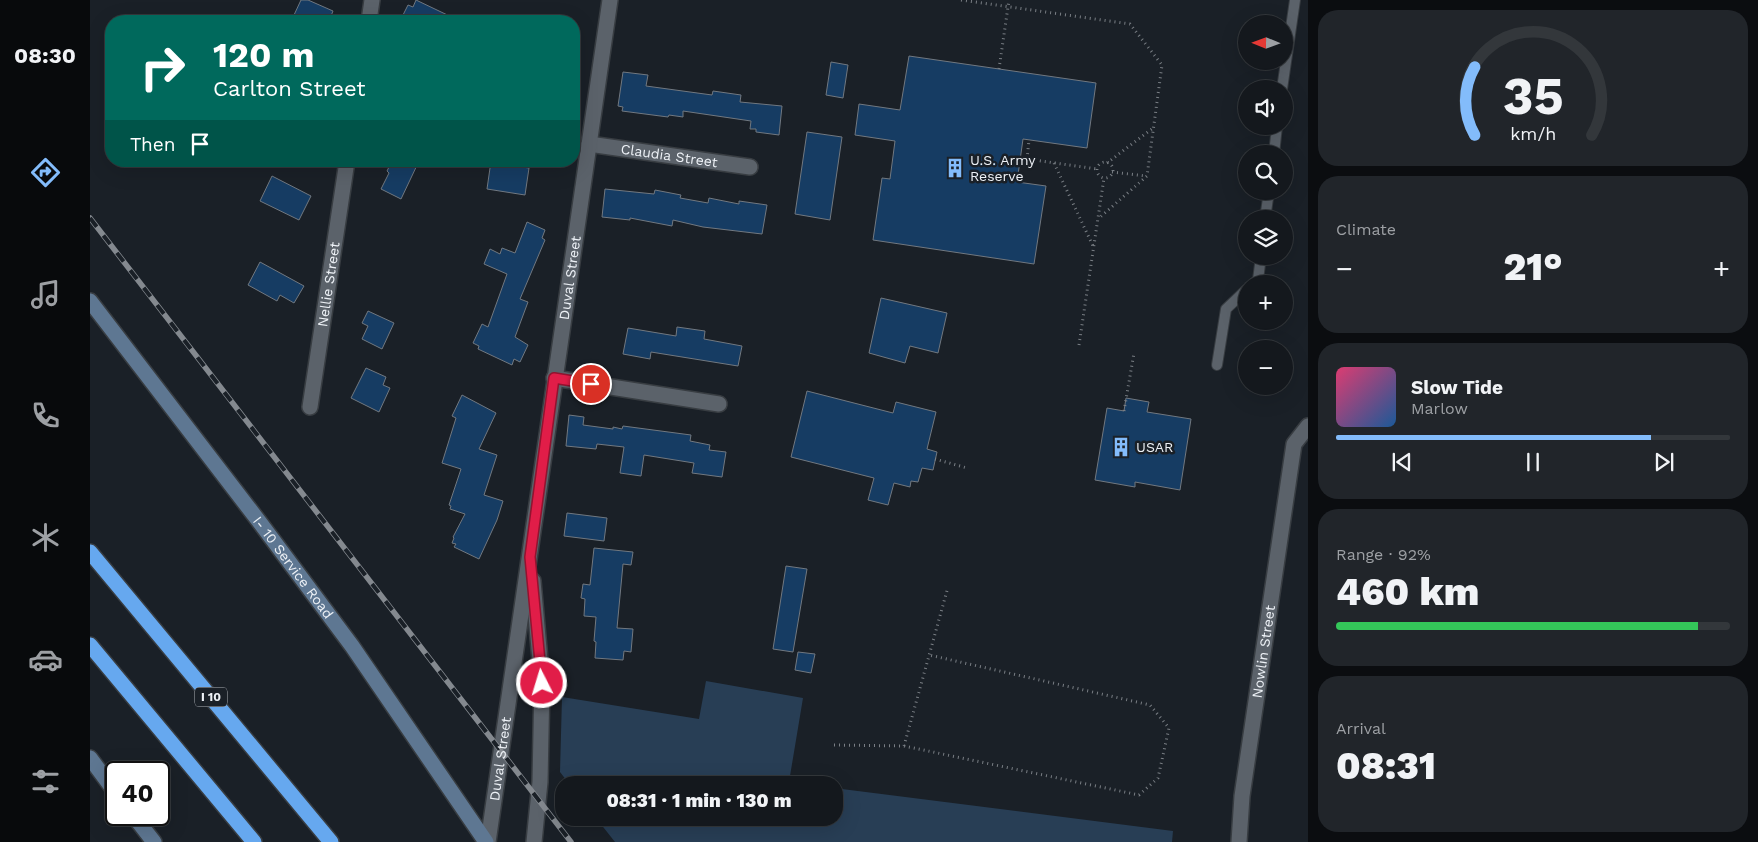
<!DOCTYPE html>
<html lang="en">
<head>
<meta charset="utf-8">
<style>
	body { margin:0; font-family:"Work Sans",sans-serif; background:#21252a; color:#f1f3f6; height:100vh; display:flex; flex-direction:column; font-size:19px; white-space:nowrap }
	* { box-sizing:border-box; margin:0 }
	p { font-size:16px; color:#9da0a4 }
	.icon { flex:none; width:28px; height:28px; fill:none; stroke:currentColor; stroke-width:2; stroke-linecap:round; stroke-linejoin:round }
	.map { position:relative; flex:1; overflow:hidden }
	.sheet { display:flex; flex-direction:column; gap:10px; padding:10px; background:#0b0d10; width:450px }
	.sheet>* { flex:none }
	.guide { position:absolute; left:15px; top:15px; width:475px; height:152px; border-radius:20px; box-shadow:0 5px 20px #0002,0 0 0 1px #33373b; background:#00695c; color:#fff; overflow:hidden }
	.needle { width:32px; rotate:271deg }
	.buttons { position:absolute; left:1148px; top:15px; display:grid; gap:10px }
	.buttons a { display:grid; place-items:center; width:55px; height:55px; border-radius:50%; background:#14181d; box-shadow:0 5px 20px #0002,0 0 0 1px #33373b; font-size:25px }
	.speed { position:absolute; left:15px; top:761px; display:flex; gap:10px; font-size:25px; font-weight:700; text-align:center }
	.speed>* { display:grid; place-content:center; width:65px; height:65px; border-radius:50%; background:#14181d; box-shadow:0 5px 20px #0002,0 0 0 1px #33373b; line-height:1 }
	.speed .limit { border:2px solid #111; border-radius:8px; background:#fff; color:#111 }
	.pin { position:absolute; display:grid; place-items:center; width:42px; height:42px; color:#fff; margin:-21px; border:2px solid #fff; border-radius:50%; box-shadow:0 1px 5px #0007 }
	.me { position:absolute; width:55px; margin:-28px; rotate:355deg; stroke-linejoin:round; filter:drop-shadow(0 0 4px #0008) }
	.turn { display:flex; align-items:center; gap:18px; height:105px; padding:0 25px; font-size:22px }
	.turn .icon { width:65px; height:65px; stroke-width:2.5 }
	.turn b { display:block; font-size:35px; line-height:42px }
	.then { display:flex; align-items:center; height:48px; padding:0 25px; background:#0003; gap:10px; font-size:19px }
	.big { font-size:38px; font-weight:800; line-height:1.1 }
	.sheet .card { flex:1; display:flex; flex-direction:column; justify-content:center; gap:8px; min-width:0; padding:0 18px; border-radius:20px; background:#21252a }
	.sheet .dial { align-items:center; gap:0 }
	.dial svg { height:130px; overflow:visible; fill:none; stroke:#33373b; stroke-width:7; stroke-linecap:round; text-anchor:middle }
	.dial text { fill:#f1f3f6; stroke:none }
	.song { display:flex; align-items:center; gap:15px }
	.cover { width:60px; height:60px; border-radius:8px; background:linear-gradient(135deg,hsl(340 70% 55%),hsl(210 70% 35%)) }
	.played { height:5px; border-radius:2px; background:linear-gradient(90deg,#83bcfb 80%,#33373b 80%) }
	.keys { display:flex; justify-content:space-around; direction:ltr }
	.heat { display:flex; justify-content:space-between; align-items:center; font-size:28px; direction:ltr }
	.charge { height:8px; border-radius:4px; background:linear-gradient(90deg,#34c759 92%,#33373b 0) }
	.trip { position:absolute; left:465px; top:776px; width:288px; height:50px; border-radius:20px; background:#14181d; box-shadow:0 5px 20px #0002,0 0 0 1px #33373b; font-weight:800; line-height:50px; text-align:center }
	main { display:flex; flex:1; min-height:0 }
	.dock { display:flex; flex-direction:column; width:90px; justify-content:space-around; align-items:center; background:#080a0c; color:#9da0a4 }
	.dock .icon { width:35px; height:35px }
	.dock .on { color:#83bcfb }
	.dock b { font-size:22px; color:#f1f3f6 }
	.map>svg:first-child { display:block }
</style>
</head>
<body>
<main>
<nav class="dock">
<b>08:30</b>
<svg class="icon on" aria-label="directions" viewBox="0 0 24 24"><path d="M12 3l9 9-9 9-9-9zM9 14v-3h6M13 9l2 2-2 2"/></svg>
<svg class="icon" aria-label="music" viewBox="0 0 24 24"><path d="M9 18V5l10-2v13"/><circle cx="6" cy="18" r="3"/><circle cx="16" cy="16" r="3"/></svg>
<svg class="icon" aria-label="phone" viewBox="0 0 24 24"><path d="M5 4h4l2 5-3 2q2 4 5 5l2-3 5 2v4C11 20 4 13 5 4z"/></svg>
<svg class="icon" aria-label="climate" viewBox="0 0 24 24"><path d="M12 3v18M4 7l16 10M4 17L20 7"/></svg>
<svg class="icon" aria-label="car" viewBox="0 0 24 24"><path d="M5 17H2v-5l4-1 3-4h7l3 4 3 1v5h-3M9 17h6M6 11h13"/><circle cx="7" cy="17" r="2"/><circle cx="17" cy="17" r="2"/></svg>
<svg class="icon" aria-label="filters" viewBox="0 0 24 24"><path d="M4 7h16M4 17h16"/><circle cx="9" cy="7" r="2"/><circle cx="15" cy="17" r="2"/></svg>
</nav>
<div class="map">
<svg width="1218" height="842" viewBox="0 0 1218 842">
	<rect width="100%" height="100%" fill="#1a2027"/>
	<g fill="#283e55">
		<polygon points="616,681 713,698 699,782 722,785 480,785 470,772 472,697 609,719"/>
		<polygon points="744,788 1083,831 1082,842 525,842 506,818 744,818"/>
	</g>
	<g fill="#163c63" stroke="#717880">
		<polygon points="211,0 218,0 243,11 239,21 218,21 204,15"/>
		<polygon points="326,0 370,21 310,21 318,5 323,7"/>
		<polygon points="819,56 1006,83 997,148 933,139 927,182 956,186 944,264 783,240 792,178 800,179 805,141 765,135 769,104 810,110"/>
		<polygon points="741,62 758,65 753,98 736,95"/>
		<polygon points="533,72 558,75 556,86 622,95 623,91 651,95 650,102 692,106 689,135 666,132 666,129 660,129 661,121 593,111 593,117 579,115 578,117 532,111 533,107 528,106"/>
		<polygon points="717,132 752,137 740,220 705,214"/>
		<polygon points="302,161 329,161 311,199 291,189 299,173 297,171"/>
		<polygon points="401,161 418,161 418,165 439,168 435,195 397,189"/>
		<polygon points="182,176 221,196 209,220 170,201"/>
		<polygon points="515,189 564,194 565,190 591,195 590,198 618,203 619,198 649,204 649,201 677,205 672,234 613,227 583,220 582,226 540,218 540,220 512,217"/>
		<polygon points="437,222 455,230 452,238 455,240 430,299 438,302 425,337 438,345 430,362 424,359 422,365 388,349 389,346 383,343 392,324 398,327 417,274 394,264 400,249 410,254 412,248 425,253"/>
		<polygon points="170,262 214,286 204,303 190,295 187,301 158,285"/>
		<polygon points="791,298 857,313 848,353 820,346 815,363 779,353"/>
		<polygon points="278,311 304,323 292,349 272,339 278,326 272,323"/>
		<polygon points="587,327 615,331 614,339 652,346 648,366 561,352 560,359 533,354 538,328 586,336"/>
		<polygon points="276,368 296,377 293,385 300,388 289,412 261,398"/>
		<polygon points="717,391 803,413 806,402 846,412 837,449 847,452 843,470 832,468 828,482 821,481 820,487 804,483 798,505 778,500 784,478 701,457"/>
		<polygon points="372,395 406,413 389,449 407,455 394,495 413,501 407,520 389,559 364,547 366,544 362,543 364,538 363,537 375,514 360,509 361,506 359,505 371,469 352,463 366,418 362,416"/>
		<polygon points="1036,398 1059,402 1057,412 1101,419 1090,490 1045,482 1045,487 1005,480 1017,408 1034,411"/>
		<polygon points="479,415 494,417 493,425 523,429 523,427 532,429 533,426 601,435 600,441 620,445 619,450 636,452 632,477 602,473 604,463 554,455 551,476 530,473 534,447 507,444 506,449 476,446"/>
		<polygon points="477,513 517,518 514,541 474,536"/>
		<polygon points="504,548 543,552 541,565 533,564 527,628 543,629 541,652 534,651 533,660 505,658 506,642 504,641 506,617 494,616 495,599 491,598 493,584 500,585"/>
		<polygon points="696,566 717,569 703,652 683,649"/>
		<polygon points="708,652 725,654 721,673 705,670"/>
	</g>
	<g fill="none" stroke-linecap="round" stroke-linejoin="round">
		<defs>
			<g id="service">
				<polyline points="1192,89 1205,0"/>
				<polyline points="1184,154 1187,126"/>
				<polyline points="1175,219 1179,191"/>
				<polyline points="1163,284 1168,280 1171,256"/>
				<polyline points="1127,365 1136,309 1156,290"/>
			</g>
			<g id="minor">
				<polyline points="279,21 282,0"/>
				<path id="s1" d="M499 144 660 167"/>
				<polyline points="464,378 629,404"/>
				<path id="s2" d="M220 407 257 161"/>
				<path id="s3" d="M1149 842 1152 796 1204 444 1218 426"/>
			</g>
			<g id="tertiary">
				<polyline points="443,581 452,683 450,782 444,842"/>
				<path id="s4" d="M398 842 520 0"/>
			</g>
			<g id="secondary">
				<path id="s5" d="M0 301 171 524 262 646 396 842"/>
				<polyline points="0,758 26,793"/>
				<polyline points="43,815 64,842"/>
			</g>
			<g id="motorway">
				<polyline points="0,552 241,842"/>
				<polyline points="0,645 164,842"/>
			</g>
		</defs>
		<use href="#service" stroke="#383d42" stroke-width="12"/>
		<use href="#minor" stroke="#383d42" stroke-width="18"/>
		<use href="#tertiary" stroke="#383d42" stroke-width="18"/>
		<use href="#secondary" stroke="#383d42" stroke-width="18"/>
		<use href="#motorway" stroke="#383d42" stroke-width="18"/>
		<g stroke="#7a7f85" stroke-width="3" stroke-dasharray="1 4" stroke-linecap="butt">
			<polyline points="871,0 1040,24 1072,65 1057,176 1008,219"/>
			<polyline points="909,69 919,0"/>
			<polyline points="930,158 1007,169"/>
			<polyline points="937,159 939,140"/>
			<circle cx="1015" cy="170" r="8"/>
			<polyline points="964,163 1003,246"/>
			<polyline points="1017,163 1063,128"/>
			<polyline points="1022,172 1056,176"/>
			<polyline points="989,345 1014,178"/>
			<polyline points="1034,411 1044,353"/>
			<polyline points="845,459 877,468"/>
			<polyline points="744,745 814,746 1049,795 1068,778 1079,728 1060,705 839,655"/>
			<polyline points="814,746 858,587"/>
		</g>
		<use href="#service" stroke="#5b626a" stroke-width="10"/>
		<use href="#minor" stroke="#5b626a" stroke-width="15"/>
		<use href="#tertiary" stroke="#5b626a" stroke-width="15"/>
		<use href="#secondary" stroke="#5e7792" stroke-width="15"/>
		<use href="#motorway" stroke="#66a8ef" stroke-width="15"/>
		<defs>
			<polyline id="rail" points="0,218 481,842"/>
		</defs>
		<use href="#rail" stroke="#84898f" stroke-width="5.5"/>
		<use href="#rail" stroke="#1a2027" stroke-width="4" stroke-dasharray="11" stroke-linecap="butt"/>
	</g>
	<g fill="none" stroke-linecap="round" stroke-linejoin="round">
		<defs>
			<polyline id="route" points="452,683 440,557 464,378 501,384"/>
		</defs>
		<use href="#route" stroke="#92132f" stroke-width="12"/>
		<use href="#route" stroke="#e11d48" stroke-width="9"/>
	</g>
	<defs>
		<symbol id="building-bare" viewBox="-9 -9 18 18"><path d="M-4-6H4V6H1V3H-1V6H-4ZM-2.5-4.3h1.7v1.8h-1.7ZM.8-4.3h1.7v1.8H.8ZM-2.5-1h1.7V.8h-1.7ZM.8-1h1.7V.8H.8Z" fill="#83bcfb" stroke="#1a2027" stroke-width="2.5" paint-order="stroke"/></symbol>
	</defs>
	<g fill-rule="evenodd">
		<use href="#building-bare" x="851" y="154" width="28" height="28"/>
		<use href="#building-bare" x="1017" y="433" width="28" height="28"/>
	</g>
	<g text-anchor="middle" stroke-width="5" stroke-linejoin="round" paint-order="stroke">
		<rect fill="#1a2027" stroke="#aeb2b8" stroke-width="1" x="105" y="687.5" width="32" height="19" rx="4"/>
		<g font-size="12" font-weight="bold" fill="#edf1f6">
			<text x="121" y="701">I 10</text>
		</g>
		<g font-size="14" fill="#edf1f6" stroke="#1a2027">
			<text dy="5" stroke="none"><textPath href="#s1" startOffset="81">Claudia Street</textPath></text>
			<text dy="5" stroke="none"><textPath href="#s4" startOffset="570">Duval Street</textPath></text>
			<text dy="5" stroke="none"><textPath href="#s2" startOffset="124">Nellie Street</textPath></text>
			<text dy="5" stroke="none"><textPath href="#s5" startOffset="335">I- 10 Service Road</textPath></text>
			<text dy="5" stroke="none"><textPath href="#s3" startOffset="192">Nowlin Street</textPath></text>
			<text dy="5" stroke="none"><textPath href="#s4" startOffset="84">Duval Street</textPath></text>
		</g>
		<g font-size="14" fill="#edf1f6" stroke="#1a2027" text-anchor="start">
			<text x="880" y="165">U.S. Army<tspan x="880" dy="16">Reserve</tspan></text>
			<text x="1046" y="452">USAR</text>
		</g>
	</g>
</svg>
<div class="buttons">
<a><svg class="needle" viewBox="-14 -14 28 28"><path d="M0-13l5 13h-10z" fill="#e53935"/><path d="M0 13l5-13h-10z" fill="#9da0a4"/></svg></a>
<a><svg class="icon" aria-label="sound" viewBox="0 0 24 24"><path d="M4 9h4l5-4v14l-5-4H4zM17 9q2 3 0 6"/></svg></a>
<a><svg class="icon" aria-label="search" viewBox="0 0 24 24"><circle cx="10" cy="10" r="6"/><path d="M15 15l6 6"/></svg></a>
<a><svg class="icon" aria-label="layers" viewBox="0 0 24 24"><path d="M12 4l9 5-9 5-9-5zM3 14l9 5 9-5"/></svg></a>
<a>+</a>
<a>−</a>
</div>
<div class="speed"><div class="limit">40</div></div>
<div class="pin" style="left:501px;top:384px;background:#d93025"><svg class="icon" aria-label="arrive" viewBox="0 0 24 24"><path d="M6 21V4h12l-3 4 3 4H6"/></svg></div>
<svg class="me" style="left:452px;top:683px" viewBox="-20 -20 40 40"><circle r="17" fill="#e11d48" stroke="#fff" stroke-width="3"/><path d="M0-11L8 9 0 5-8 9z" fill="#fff"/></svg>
<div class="trip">08:31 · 1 min · 130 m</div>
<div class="guide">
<div class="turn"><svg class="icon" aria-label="right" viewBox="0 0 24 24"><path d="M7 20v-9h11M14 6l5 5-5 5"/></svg><div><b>120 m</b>Carlton Street</div></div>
<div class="then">Then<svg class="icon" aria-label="arrive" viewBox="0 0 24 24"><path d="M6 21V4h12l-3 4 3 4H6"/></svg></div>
</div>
</div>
<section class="sheet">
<div class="card dial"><svg viewBox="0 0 100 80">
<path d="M14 69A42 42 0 1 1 86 69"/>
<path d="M14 69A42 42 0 0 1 14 27" stroke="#83bcfb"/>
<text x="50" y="56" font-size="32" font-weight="700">35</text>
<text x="50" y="72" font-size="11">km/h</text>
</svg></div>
<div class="card"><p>Climate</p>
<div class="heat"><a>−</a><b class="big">21°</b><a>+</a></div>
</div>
<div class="card">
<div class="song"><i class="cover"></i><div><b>Slow Tide</b><p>Marlow</p></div></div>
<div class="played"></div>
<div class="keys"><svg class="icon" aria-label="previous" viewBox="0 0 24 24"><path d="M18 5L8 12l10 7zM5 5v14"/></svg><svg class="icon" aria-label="pause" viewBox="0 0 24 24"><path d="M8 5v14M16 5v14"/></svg><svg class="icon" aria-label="next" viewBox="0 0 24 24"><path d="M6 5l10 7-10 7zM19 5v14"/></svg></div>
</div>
<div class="card"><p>Range · 92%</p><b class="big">460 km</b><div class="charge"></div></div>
<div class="card"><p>Arrival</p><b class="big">08:31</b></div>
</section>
</main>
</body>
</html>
